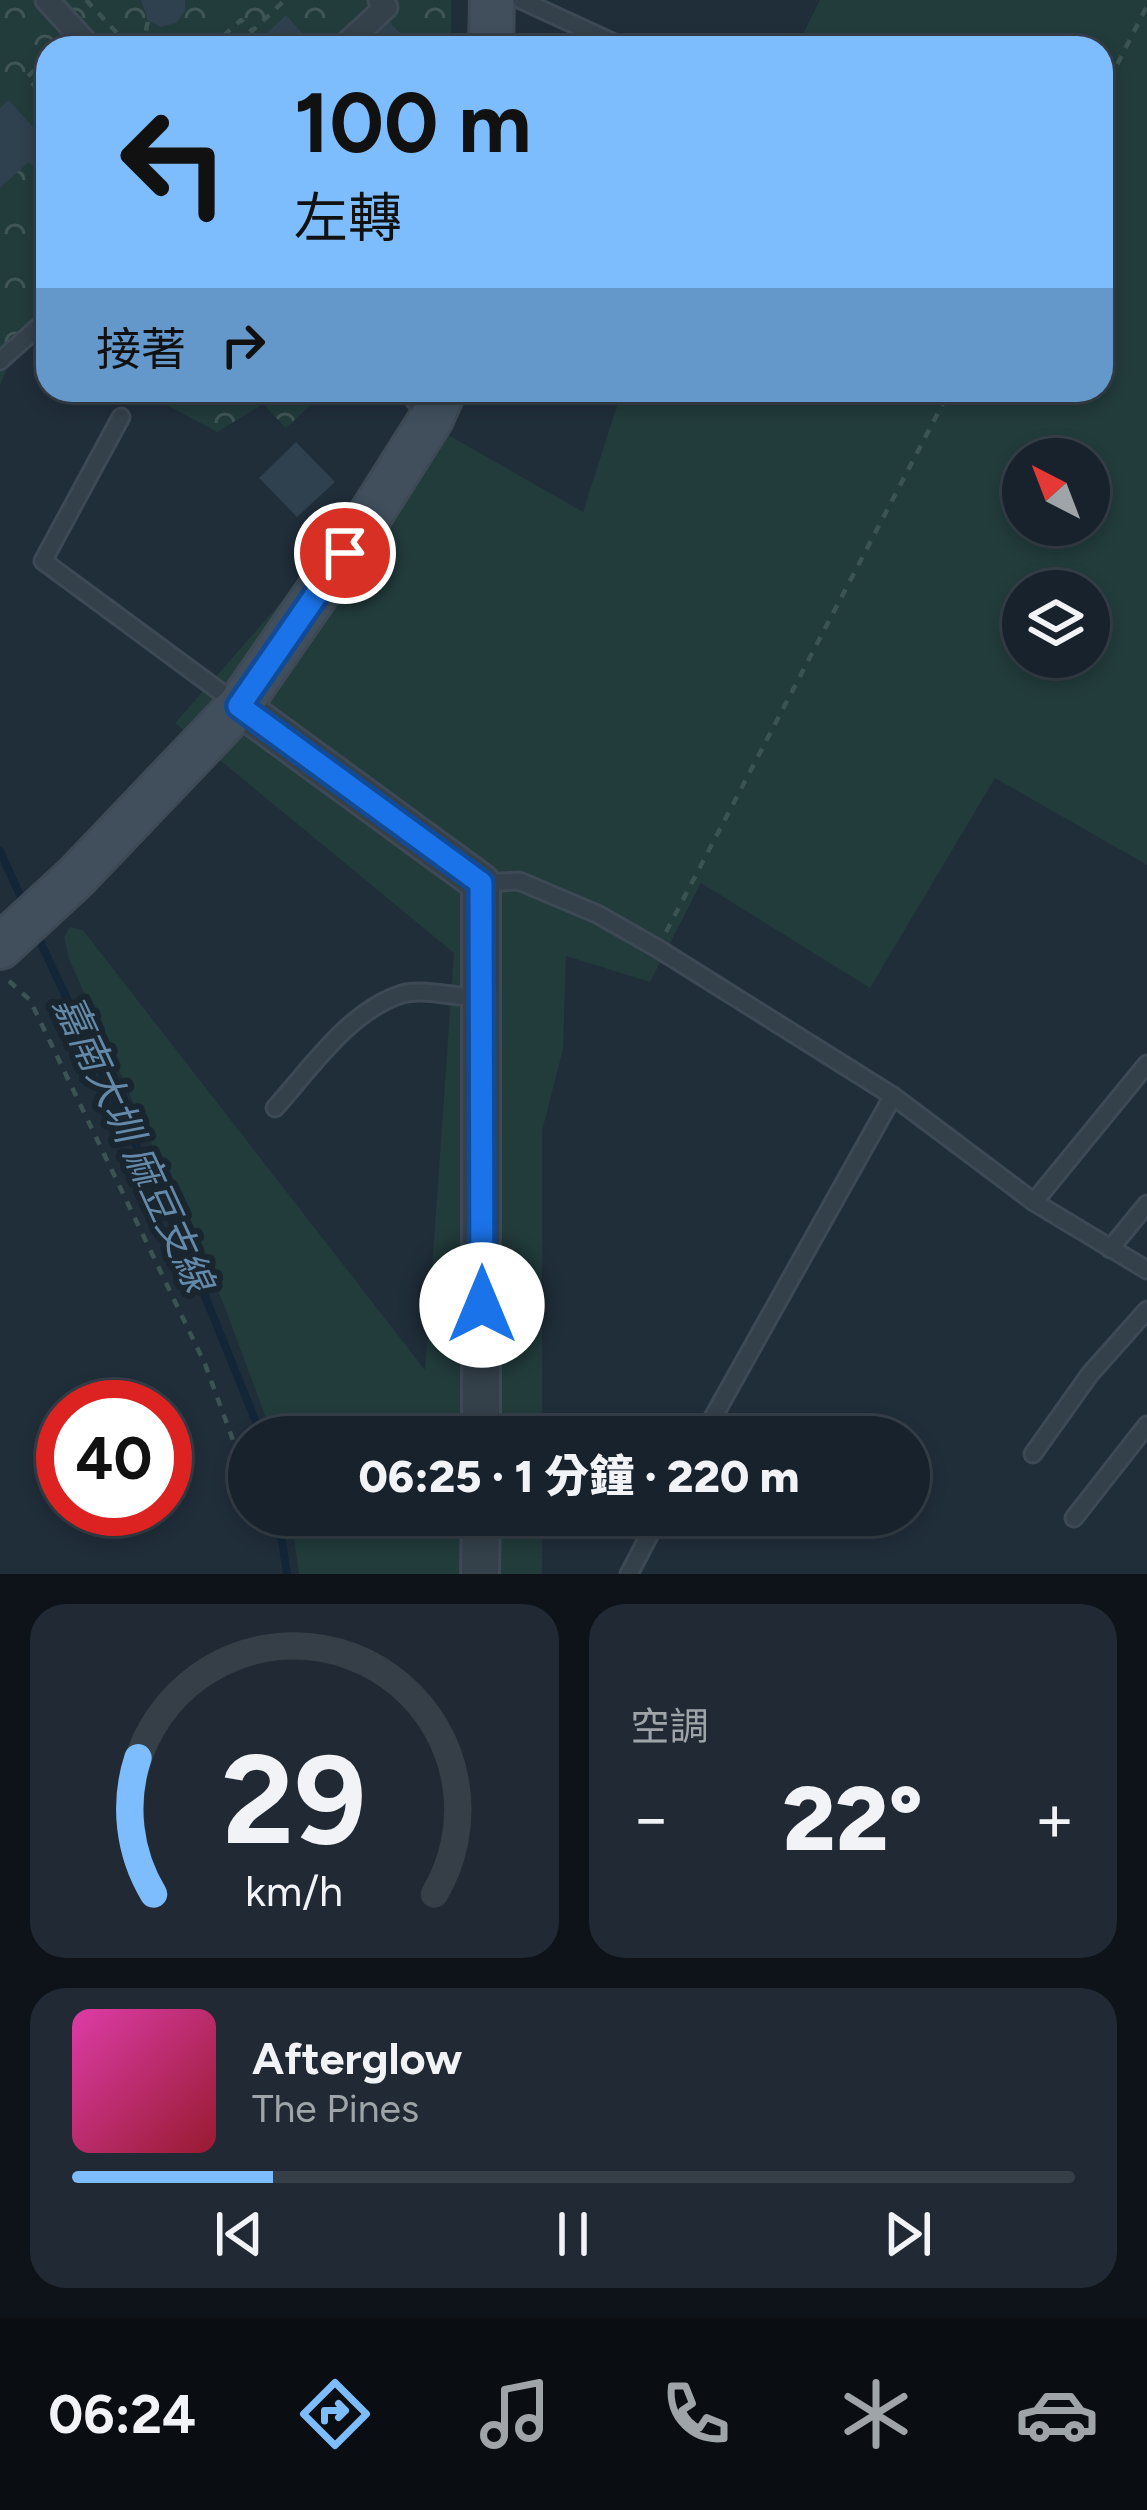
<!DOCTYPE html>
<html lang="zh-TW">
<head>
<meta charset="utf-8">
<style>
	body { margin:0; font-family:Figtree,"Noto Sans TC",sans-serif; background:#212a34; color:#f1f3f6; height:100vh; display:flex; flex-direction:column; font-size:45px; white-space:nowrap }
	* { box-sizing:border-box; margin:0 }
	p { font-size:39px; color:#9fa4a9 }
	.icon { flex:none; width:66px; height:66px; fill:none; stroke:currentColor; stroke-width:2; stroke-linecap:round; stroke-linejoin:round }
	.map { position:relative; height:1574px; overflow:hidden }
	.sheet { display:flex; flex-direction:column; gap:30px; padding:30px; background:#0d1318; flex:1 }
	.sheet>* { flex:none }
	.guide { position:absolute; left:36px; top:36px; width:1077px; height:366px; border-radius:36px; box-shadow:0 6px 18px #0003,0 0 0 3px #363f48; background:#7dbdfd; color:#111; overflow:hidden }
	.needle { width:78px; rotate:318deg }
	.controls { position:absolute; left:1002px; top:438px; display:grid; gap:24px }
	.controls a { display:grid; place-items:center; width:108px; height:108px; border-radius:50%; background:#18222c; box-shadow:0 6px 18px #0003,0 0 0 3px #363f48; font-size:60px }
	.speed { position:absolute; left:36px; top:1380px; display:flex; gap:24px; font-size:60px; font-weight:700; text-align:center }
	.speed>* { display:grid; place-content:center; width:156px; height:156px; border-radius:50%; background:#18222c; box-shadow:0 6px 18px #0003,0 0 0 3px #363f48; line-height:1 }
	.speed .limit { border:18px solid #d22; background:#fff; color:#111 }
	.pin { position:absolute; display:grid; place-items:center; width:102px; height:102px; color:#fff; margin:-51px; border:6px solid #fff; border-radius:50%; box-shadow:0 3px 12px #0007 }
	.me { position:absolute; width:132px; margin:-66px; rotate:0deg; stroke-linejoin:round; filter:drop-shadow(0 0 9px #0008) }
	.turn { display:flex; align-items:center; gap:42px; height:252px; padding:0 60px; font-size:54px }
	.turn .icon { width:156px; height:156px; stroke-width:2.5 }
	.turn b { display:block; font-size:84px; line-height:102px }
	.then { display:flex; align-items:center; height:114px; padding:0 60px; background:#0003; gap:24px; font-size:45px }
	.big { font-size:90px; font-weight:800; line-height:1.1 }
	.sheet .tile { flex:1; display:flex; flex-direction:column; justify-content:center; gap:18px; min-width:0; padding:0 42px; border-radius:36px; background:#212a34 }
	.sheet .dial { align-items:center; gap:0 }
	.dial svg { height:312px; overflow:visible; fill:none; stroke:#363f48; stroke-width:7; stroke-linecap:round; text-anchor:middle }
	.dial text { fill:#f1f3f6; stroke:none }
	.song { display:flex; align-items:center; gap:36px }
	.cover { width:144px; height:144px; border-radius:18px; background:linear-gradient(135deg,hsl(320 70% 55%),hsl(350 70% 35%)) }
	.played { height:12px; border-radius:6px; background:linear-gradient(90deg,#7dbdfd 20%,#363f48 20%) }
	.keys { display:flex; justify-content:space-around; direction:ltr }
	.heat { display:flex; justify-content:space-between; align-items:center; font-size:66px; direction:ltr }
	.sheet .tiles { flex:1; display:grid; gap:30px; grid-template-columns:1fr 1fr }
	.tile:last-child { grid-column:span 2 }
	.trip { position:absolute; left:228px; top:1416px; width:702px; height:120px; border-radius:60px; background:#18222c; box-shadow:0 6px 18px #0003,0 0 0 3px #363f48; font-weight:800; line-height:120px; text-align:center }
	.menu { display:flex; height:192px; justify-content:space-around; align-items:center; background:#0a0e12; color:#9fa4a9 }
	.menu .icon { width:84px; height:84px }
	.menu .current { color:#7dbdfd }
	.menu b { font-size:54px; color:#f1f3f6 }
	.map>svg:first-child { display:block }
</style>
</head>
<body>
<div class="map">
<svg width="1147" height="1574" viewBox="0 0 1147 1574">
	<defs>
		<pattern id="park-crowns" width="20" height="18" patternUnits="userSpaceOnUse" patternTransform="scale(3)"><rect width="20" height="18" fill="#223b3b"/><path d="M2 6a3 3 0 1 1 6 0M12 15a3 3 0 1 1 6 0" fill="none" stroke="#405556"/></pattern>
	</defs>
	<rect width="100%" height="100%" fill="#202e3a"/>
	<g fill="#223b3b" fill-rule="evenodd">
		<path d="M820 0H1147V865L995 778 870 988 701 883 650 982 566 956 563 1049 542 1131V1437H273L224 1305 69 959 64 937 70 927 83 930 425 1370 454 953 175 723 341 534 410 413 583 512 622 390H1101V48H796ZM1023 459H1089V525H1023ZM1023 591H1089V657H1023Z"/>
		<polygon points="291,1515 542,1515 542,1574 299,1574"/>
	</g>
	<g fill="url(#park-crowns)">
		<polygon points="0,0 451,0 451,48 48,48 48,351 18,338 0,386"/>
		<polygon points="140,390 326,390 286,428 263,404 217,432"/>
	</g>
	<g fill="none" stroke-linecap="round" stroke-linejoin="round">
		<g stroke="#132638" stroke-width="8">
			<polyline points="0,851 24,904"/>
			<polyline points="37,935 192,1264 262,1437"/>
			<polyline points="278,1515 287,1574"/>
		</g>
	</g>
	<g fill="#2f404e">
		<polygon points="141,0 185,0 185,11 176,23 161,27 148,21"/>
		<polygon points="286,15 305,36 291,48 251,48"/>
		<polygon points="386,18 414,48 353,48"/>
		<polygon points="9,100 48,144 40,152 48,161 48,183 29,162 0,188 0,108"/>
		<polygon points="296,442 335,482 297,517 259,478"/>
	</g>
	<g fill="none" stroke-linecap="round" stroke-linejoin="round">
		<defs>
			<g id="service">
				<polyline points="521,0 625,48"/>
				<polyline points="0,361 48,318"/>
				<polyline points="405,390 427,414"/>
				<polyline points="121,417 43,561 237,704"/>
				<polyline points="481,883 519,881 597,914 657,948 893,1096 1034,1202 1147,1270"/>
				<path d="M275 1108C311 1068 349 1011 402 994 423 988 456 997 478 998"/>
				<polyline points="1034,1202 1147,1064"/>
				<polyline points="1110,1249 1147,1204"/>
				<polyline points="702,1437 893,1096"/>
				<polyline points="1033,1454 1090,1374 1147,1310"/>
				<polyline points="1074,1518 1147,1425"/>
				<polyline points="629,1574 660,1515"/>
			</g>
			<g id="pedestrian">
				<polyline points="47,0 91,48"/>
				<polyline points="342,48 386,7 380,0"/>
			</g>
			<g id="tertiary">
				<polyline points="239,706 481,883 481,1437"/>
				<polyline points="480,1574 481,1515"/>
			</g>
			<g id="secondary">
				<polyline points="491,48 492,0"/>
				<polyline points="0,947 76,877 239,706 366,522 431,419 444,390"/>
			</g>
		</defs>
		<use href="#service" stroke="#3d4954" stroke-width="21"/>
		<use href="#pedestrian" stroke="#3d4954" stroke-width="27"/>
		<use href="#tertiary" stroke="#3d4954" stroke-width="42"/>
		<use href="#secondary" stroke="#3d4954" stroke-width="48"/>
		<g stroke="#3b5352" stroke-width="4.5" stroke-dasharray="9 9" stroke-linecap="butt">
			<polyline points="86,0 131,48"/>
			<polyline points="142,48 148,21"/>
			<polyline points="210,48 241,20 252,31 285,0"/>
			<polyline points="48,58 27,77 48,101"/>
			<polyline points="1101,96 1147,6"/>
			<polyline points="35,157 48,171"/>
			<polyline points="666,932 950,390"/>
			<polyline points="9,981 30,1000 205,1364 237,1451"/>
		</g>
		<use href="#service" stroke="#34404a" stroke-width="15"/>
		<use href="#pedestrian" stroke="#34404a" stroke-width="21"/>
		<use href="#tertiary" stroke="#34404a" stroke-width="36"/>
		<use href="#secondary" stroke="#414f5d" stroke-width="42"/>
	</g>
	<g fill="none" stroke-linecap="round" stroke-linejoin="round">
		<defs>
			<polyline id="route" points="345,553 239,706 481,883 482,1305"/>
		</defs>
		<use href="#route" stroke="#114b97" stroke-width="30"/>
		<use href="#route" stroke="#1a73e8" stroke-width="21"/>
	</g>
	<g text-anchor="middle" stroke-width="12" stroke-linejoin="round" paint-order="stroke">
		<g font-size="39" font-style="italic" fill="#6589a8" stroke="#19252f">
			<text transform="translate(134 1143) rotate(65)" y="14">嘉南大圳 麻豆支線</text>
		</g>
	</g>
</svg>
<div class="controls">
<a><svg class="needle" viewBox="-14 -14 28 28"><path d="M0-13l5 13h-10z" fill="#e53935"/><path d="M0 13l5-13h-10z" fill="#9fa4a9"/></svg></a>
<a><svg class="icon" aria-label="layers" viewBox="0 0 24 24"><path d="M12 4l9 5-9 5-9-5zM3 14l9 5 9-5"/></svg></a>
</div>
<div class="speed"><div class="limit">40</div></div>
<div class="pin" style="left:345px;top:553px;background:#d93025"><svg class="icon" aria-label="arrive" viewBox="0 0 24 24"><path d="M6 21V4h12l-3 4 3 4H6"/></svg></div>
<svg class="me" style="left:482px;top:1305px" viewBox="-20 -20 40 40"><circle r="19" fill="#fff"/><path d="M0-13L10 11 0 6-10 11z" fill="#1a73e8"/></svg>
<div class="trip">06:25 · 1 分鐘 · 220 m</div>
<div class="guide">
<div class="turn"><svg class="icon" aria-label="left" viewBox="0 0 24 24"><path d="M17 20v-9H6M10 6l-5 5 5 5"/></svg><div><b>100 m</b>左轉</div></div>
<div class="then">接著<svg class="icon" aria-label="right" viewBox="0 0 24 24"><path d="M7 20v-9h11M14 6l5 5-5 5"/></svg></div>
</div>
</div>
<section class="sheet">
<div class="tiles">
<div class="tile dial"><svg viewBox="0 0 100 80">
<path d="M14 69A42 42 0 1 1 86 69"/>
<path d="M14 69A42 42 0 0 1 10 34" stroke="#7dbdfd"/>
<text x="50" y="56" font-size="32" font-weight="700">29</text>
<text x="50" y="72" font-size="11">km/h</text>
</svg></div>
<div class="tile"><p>空調</p>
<div class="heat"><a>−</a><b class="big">22°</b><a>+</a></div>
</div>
<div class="tile">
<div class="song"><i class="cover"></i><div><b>Afterglow</b><p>The Pines</p></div></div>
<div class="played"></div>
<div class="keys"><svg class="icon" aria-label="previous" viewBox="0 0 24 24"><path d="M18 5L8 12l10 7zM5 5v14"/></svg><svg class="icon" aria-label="pause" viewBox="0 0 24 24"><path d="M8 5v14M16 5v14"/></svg><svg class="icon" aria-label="next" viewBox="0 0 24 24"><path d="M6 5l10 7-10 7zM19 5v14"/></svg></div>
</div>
</div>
</section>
<nav class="menu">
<b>06:24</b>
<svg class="icon current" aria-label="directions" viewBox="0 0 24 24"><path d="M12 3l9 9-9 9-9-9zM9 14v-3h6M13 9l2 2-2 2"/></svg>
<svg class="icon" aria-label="music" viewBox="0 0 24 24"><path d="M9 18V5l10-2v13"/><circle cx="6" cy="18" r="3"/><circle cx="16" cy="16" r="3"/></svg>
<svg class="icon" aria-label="phone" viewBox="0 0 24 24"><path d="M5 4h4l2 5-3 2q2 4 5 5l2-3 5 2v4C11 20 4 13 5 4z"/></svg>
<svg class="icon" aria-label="climate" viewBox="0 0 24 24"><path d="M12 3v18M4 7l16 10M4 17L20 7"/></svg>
<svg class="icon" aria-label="car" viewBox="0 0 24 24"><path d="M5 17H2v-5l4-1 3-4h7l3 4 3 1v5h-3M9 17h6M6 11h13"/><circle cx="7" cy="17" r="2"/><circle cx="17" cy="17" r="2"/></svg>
</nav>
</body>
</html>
